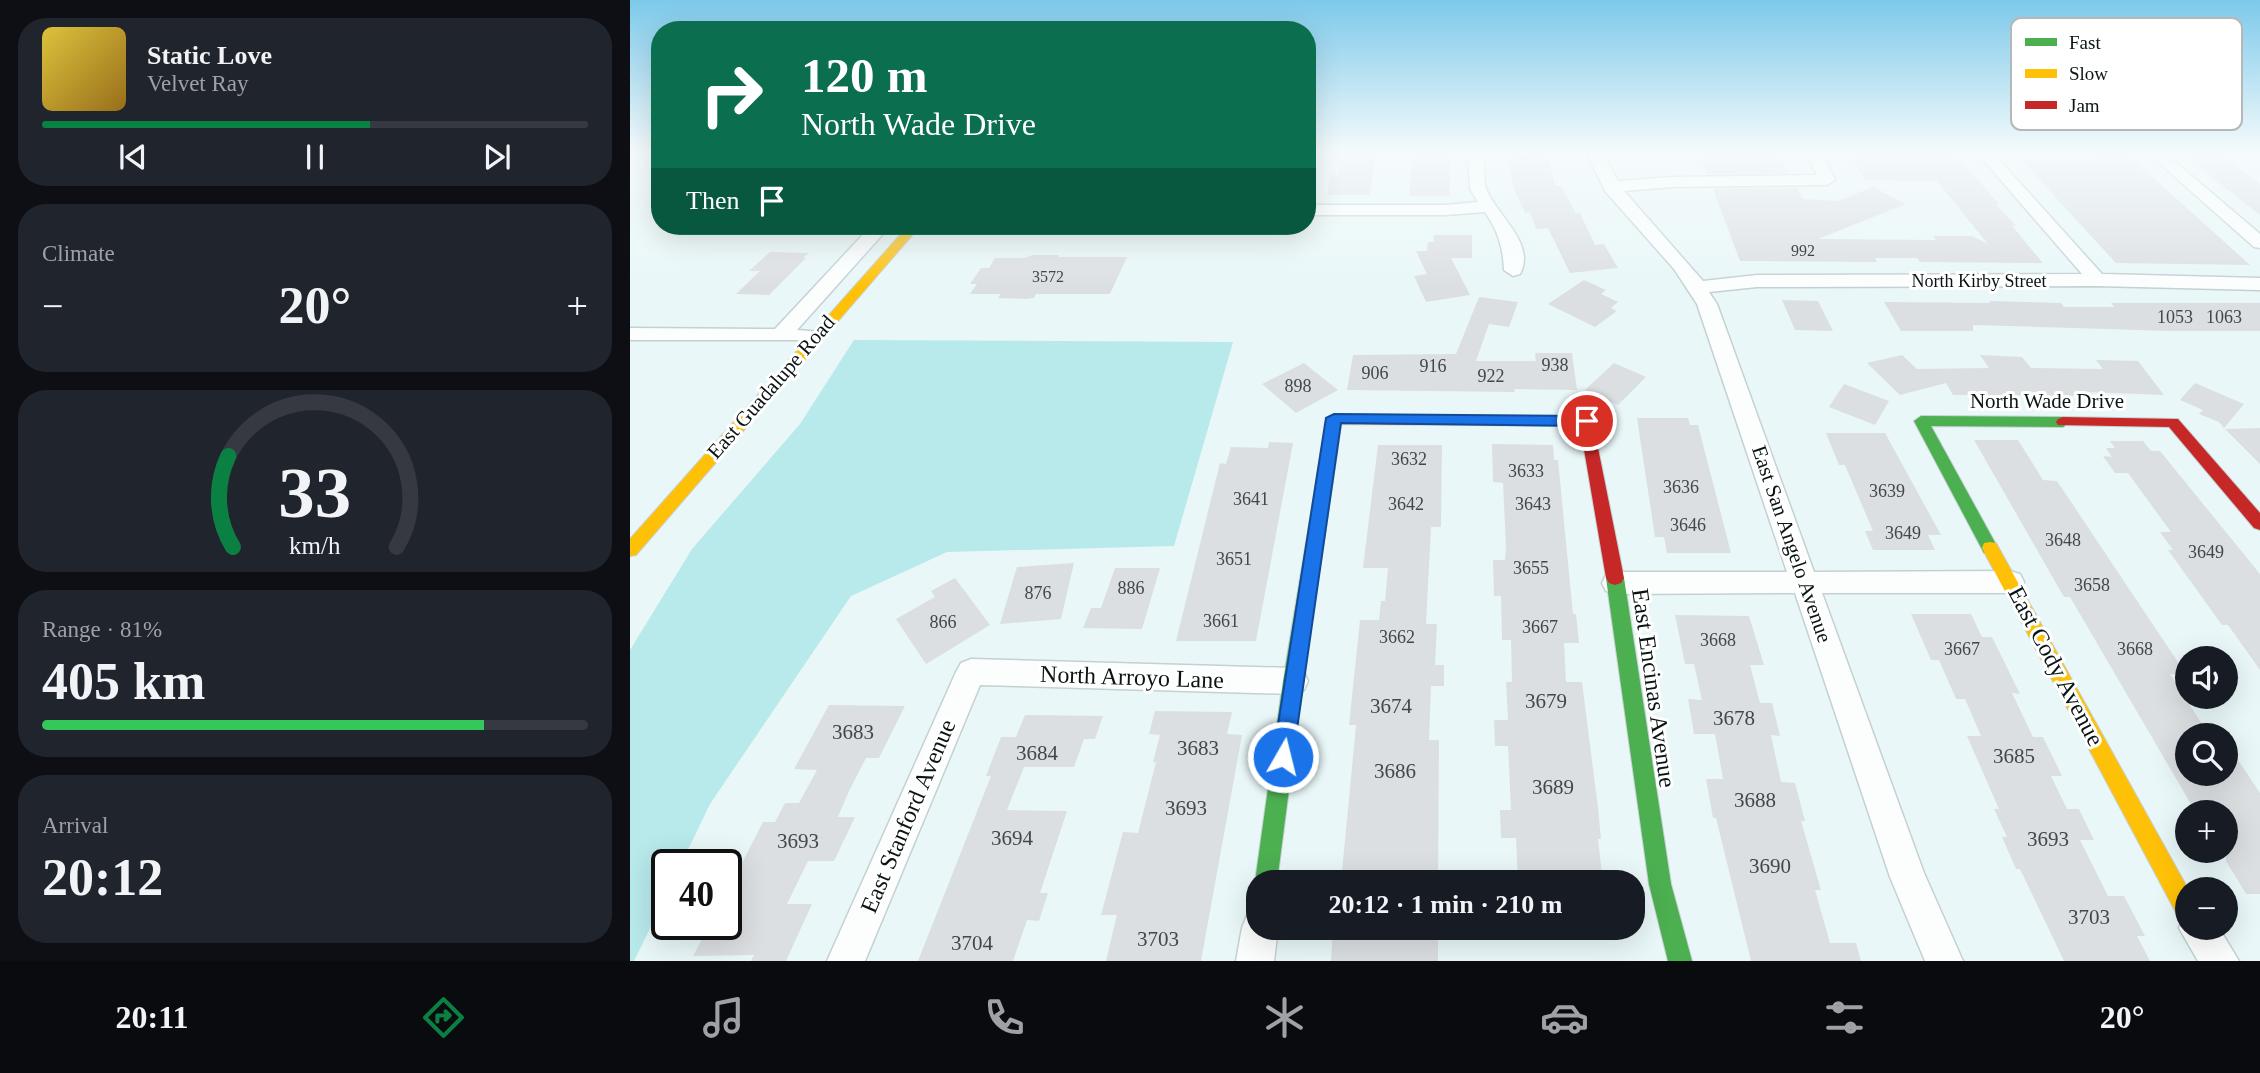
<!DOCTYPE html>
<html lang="en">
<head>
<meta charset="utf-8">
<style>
	body { margin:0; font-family:"Times New Roman",serif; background:#20242c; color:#f1f3f6; height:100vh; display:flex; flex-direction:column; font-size:26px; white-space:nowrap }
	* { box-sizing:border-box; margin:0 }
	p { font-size:23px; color:#9ea1a6 }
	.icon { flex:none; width:38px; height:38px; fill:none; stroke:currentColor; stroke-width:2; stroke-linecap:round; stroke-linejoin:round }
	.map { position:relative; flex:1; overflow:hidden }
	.sheet { display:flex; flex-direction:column; gap:18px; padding:18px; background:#0d0f14; width:630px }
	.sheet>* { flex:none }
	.guide { position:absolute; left:21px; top:21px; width:665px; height:214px; border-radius:28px; box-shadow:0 7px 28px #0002; background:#0b6e4f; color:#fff; overflow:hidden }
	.controls { position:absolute; left:1545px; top:646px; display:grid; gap:14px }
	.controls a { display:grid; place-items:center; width:63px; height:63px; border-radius:50%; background:#171b24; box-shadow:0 7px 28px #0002; font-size:35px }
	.speed { position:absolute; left:21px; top:849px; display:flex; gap:14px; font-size:35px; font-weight:700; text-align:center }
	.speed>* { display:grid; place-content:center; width:91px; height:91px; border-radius:50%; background:#171b24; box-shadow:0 7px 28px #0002; line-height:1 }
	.speed .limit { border:4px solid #111; border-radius:10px; background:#fff; color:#111 }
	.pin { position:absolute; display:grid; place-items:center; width:60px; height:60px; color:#fff; margin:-30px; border:4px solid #fff; border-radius:50%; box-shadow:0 2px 7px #0007 }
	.me { position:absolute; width:77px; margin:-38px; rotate:8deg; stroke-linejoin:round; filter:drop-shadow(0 0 5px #0008) }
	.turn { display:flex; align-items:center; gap:24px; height:147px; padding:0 35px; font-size:32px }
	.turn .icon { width:91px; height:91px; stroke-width:2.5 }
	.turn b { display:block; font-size:49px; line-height:60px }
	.then { display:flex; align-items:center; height:66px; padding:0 35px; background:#0003; gap:14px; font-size:26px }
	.big { font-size:52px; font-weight:700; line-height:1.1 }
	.sheet .tile { flex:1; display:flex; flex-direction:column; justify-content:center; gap:10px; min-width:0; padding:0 24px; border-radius:28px; background:#20242c }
	.sheet .dial { align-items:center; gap:0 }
	.dial svg { height:182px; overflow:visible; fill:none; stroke:#363941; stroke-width:7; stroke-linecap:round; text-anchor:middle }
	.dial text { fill:#f1f3f6; stroke:none }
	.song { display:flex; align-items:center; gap:21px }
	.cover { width:84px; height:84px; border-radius:10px; background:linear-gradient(135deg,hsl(50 70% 55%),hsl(40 70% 35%)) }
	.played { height:7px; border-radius:4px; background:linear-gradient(90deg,#0b8043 60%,#363941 60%) }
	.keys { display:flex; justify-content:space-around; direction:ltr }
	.heat { display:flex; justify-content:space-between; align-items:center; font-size:38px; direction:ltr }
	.charge { height:10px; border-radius:5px; background:linear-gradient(90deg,#34c759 81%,#363941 0) }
	.trip { position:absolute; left:616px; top:870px; width:399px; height:70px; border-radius:28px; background:#171b24; box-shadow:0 7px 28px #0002; font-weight:700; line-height:70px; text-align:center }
	.tab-bar { display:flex; height:112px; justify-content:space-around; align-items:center; background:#090b0e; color:#9ea1a6 }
	.tab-bar .icon { width:49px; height:49px }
	.tab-bar .active { color:#0b8043 }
	.tab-bar b { font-size:32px; color:#f1f3f6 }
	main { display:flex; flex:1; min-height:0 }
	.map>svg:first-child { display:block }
</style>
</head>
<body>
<main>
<section class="sheet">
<div class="tile">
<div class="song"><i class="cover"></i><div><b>Static Love</b><p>Velvet Ray</p></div></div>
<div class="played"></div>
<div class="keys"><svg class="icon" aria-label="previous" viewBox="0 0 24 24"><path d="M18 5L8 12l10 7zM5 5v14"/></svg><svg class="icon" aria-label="pause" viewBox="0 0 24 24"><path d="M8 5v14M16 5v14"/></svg><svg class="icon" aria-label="next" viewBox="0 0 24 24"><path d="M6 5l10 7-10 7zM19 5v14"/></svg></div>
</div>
<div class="tile"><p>Climate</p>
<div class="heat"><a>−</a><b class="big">20°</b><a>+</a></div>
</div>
<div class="tile dial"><svg viewBox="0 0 100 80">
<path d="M14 69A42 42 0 1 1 86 69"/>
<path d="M14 69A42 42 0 0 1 12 29" stroke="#0b8043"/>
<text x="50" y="56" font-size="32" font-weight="700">33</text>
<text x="50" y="72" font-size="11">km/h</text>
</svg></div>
<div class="tile"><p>Range · 81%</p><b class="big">405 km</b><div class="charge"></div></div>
<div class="tile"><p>Arrival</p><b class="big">20:12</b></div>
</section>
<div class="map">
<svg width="1630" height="961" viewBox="0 0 1630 961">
	<rect width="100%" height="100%" fill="#e9f7f8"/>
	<polygon fill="#b8e9eb" points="224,340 603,342 544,546 317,552 221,596 80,804 51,864 37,864 37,894 4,961 0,961 0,650 62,549 170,424"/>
	<g fill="#dcdfe2">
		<polygon points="712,154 746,154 740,195 697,195 701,175 708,175"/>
		<polygon points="782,154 820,154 820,196 779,196"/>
		<polygon points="876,154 918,154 925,186 931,186 946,213 950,213 965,245 974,244 988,268 940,273 918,228 906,229 900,212 895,213 884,189"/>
		<polygon points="1069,154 1147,154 1158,173 1077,174"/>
		<polygon points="1218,154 1325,154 1369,204 1366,204 1386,226 1382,226 1413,263 1290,262 1287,258 1245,258 1247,262 1110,261 1083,189 1167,188 1173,199 1208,201 1243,187 1276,204 1188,239 1306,240 1303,236 1342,236 1358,244 1307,181 1236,180"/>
		<polygon points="1457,154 1497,154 1620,265 1486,263 1392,161 1466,162"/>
		<polygon points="1561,154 1591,154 1630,184 1630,215 1580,176 1558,156 1564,156"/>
		<polygon points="804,235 842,235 842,258 821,258 840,295 796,302 784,276 797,274 786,251 797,251 798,242 804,242"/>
		<polygon points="140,252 179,253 173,258 176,258 139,295 106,294 130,271 119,271"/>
		<polygon points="403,255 429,255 428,257 497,257 480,294 406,294 404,298 397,299 368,298 371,294 340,294 347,284 340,284 351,268 359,268 365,258 394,258"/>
		<polygon points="954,280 976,290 971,294 988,302 981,308 987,311 965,327 918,304"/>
		<polygon points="849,297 888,302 879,327 859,324 846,361 906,361 905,353 942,353 947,390 884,389 885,392 717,390 723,355 826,354"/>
		<polygon points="1152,300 1188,301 1203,331 1165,330"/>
		<polygon points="1359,301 1431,303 1434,307 1484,307 1481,303 1630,303 1630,331 1539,331 1343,325 1343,331 1271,331 1254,302 1360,303"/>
		<polygon points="1272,355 1287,369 1359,368 1350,355 1392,357 1401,368 1473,369 1466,360 1508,361 1534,395 1455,392 1458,396 1323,395 1316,383 1270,395 1237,363"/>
		<polygon points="674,363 708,390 666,413 632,384"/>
		<polygon points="984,363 1016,377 988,405 955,390"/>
		<polygon points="1565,383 1614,404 1594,428 1589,422 1569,414 1573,410 1550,400"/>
		<polygon points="1214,384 1259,401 1245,425 1199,407"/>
		<polygon points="1007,418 1058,418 1060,425 1068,425 1101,553 1037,553 1034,537 1025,537"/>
		<polygon points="1630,428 1630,464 1595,429"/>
		<polygon points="1196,433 1255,433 1311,535 1298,535 1305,550 1243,550 1235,531 1243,531 1215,465 1209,465"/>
		<polygon points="1344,440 1388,440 1413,480 1427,481 1556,674 1540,674 1579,735 1558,735 1558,774 1596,774 1596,742 1630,793 1630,894 1616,894 1596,861 1596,811 1565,811 1440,597 1434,597"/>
		<polygon points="1480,441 1513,441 1521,451 1530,451 1630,574 1630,670 1598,625 1592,625 1538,550 1543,550 1530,532 1541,532 1498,473 1485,473 1473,456 1482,457 1476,448 1485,448"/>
		<polygon points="639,442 663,443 626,641 546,641 590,463 596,464 601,447 638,448"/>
		<polygon points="862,444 923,445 924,460 928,460 943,614 946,614 949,643 934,643 936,682 952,682 968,808 971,839 968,839 973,882 888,882 886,838 871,838 870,810 881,810 878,746 865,746 864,720 878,720 876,682 882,682 881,640 872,640 871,596 864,596 863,560 875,560 876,547 873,483 863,482"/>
		<polygon points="748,445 812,445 811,527 801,527 796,624 807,624 805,665 814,665 814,686 801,686 799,740 809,740 808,882 711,882 726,725 719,725 730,620 749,620 751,601 755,601 758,568 733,568"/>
		<polygon points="444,563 431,619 370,624 387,567"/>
		<polygon points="485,568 530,568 512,629 453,628 461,608 471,608"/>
		<polygon points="325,578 360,625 296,664 266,619 305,597 301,591"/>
		<polygon points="1281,614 1341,614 1352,637 1362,637 1390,694 1382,693 1403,737 1413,737 1432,776 1421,776 1437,809 1449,809 1464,840 1450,840 1478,896 1494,896 1515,936 1507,936 1520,961 1434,961 1390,869 1386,869 1372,837 1377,837 1364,809 1369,809 1337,736 1351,736 1335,699 1326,699 1309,660 1301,660"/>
		<polygon points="1045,615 1119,616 1134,665 1120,665 1130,703 1142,703 1150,736 1141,735 1151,782 1165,783 1175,821 1171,821 1191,890 1185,890 1200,943 1226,943 1231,961 1121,961 1086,818 1083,818 1076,779 1093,779 1085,734 1064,734 1058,699 1072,700 1064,664 1055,664"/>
		<polygon points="199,705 275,706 249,758 236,758 219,791 208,817 225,817 204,861 178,861 157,904 182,904 156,961 121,961 124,955 63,956 80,924 96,924 96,894 133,822 145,822 155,803 169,803 187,770 164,769"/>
		<polygon points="525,711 602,712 597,734 612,735 571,961 476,961 487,915 471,915 493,832 508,833 526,762 523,762 530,735 519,734"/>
		<polygon points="395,715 473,716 465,739 454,739 444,767 394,767 377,810 437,811 410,893 418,893 409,921 397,920 383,961 288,961 361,776 356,776 371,737 386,737"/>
		<polygon points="703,928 808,928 808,961 701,961"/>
	</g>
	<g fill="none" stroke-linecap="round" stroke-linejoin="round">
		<defs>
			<g id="street">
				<path d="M838 154H854C855 164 853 178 856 188 864 213 907 243 890 274L883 276 874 270C873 247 868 231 855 212L816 215H677V205H816L848 202 840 189Z"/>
				<polygon points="957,154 973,154 988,181 1043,177 1187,175 1177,154 1193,154 1205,180 1197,185 1043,187 994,191 1073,281 1127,275 1452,274 1348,154 1364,154 1472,274 1630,278 1630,290 1467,286 1127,287 1079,292 1087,304 1184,572 1380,571 1390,574 1394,582 1390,590 1380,593 1192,593 1294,873 1333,961 1295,961 1260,877 1165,593 986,594 976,591 972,583 976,575 986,572 1157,572 1067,304 1044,269 975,191"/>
				<polygon points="1519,154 1536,154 1630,234 1630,248 1624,247"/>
				<polygon points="241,226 260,226 167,330 192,332 195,336 192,340 0,340 0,328 145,329"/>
				<polygon points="341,659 663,668 674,672 678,681 674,690 663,694 350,685 235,961 197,961 326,672 331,663"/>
				<polygon points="628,910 628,928 648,928 644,961 606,961 612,928 617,915"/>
				<polygon points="1558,914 1558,928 1589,928 1609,961 1568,961 1549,928 1554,915"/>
			</g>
			<g id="fast">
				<polygon points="1291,416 1433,417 1440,422 1433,427 1301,426 1368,548 1366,553 1354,553 1284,421"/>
				<polygon points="699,448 707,453 673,681 647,882 628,882 628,890 625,882 653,681 691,453"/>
				<polygon points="985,571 991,573 994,578 1041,884 1062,961 1038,961 1019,884 976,578 979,573"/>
			</g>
			<g id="slow">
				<polygon points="278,226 290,226 6,555 0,556 0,539"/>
				<polygon points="1360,542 1366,543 1558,889 1558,923 1550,920 1352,548 1354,543"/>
			</g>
			<g id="jam">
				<polygon points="704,414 962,418 994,578 991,583 985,585 979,583 976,578 950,426 711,424 707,453 699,458 691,453 697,419"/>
				<polygon points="1433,417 1548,419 1630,513 1630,530 1624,528 1539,427 1428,425 1426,422 1428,419"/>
			</g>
		</defs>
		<use href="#street" stroke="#c5d0d1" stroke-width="3"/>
		<use href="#fast" stroke="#c5d0d1" stroke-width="2"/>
		<use href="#slow" stroke="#c5d0d1" stroke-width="2"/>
		<use href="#jam" stroke="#c5d0d1" stroke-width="2"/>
		<use href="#street" fill="#fcfefe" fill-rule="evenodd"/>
		<use href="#fast" fill="#4caf50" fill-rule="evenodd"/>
		<use href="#slow" fill="#ffc107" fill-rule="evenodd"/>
		<use href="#jam" fill="#c62828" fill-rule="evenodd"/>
	</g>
	<linearGradient id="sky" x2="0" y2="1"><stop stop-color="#7dc9ea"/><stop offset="0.53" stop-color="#f5fbfc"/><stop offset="1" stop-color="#f5fbfc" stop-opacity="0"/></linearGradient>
	<rect width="1630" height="288" fill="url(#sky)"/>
	<polygon fill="#1a73e8" stroke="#114b97" stroke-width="2" points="704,414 957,416 965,421 957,426 711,423 663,757 660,763 653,766 646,763 643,757 696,418"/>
	<g text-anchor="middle" stroke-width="6" stroke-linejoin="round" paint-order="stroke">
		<g font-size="16" fill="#404848">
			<text x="1173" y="256">992</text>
			<text x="418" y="282">3572</text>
		</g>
		<g font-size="18" fill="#0b1414" stroke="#fff">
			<text x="1349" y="287">North Kirby Street</text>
		</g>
		<g font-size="18" fill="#404848">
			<text x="1545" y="323">1053</text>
			<text x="1594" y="323">1063</text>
			<text x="925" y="371">938</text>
			<text x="803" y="372">916</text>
			<text x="745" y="379">906</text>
			<text x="861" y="382">922</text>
			<text x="668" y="392">898</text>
			<text x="779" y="465">3632</text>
			<text x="896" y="477">3633</text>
			<text x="1051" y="493">3636</text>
			<text x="1257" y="497">3639</text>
			<text x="621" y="505">3641</text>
			<text x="776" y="510">3642</text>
			<text x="903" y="510">3643</text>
			<text x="1058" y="531">3646</text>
			<text x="1273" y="539">3649</text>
			<text x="1433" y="546">3648</text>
			<text x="1576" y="558">3649</text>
			<text x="604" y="565">3651</text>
			<text x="901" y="574">3655</text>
			<text x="1462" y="591">3658</text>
			<text x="501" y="594">886</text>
			<text x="408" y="599">876</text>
			<text x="591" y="627">3661</text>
			<text x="313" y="628">866</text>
			<text x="910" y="633">3667</text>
			<text x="767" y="643">3662</text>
			<text x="1088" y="646">3668</text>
			<text x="1332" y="655">3667</text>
			<text x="1505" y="655">3668</text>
		</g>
		<g font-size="21" fill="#0b1414" stroke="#fff">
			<text transform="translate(141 387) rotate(-49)" y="7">East Guadalupe Road</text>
			<text x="1417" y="408">North Wade Drive</text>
			<text transform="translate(1162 544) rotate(71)" y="7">East San Angelo Avenue</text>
		</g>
		<g font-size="21" fill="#404848">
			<text x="916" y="708">3679</text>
			<text x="761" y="713">3674</text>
			<text x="1104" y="725">3678</text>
			<text x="223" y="739">3683</text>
			<text x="568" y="755">3683</text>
			<text x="407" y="760">3684</text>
			<text x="1384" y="763">3685</text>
			<text x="765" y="778">3686</text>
			<text x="923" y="794">3689</text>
			<text x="1125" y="807">3688</text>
			<text x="556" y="815">3693</text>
			<text x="382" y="845">3694</text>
			<text x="1418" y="846">3693</text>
			<text x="168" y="848">3693</text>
			<text x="1140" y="873">3690</text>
			<text x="1459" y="924">3703</text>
			<text x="528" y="946">3703</text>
			<text x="342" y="950">3704</text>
		</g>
		<g font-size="24" fill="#0b1414" stroke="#fff">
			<text transform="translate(1426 666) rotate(62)" y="8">East Cody Avenue</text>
			<text transform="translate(502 677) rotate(2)" y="8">North Arroyo Lane</text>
			<text transform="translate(1024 688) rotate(82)" y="8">East Encinas Avenue</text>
			<text transform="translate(278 816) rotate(-67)" y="8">East Stanford Avenue</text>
		</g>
	</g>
	<rect x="1381" y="18" width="231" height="112" rx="10" fill="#fff" stroke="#b6b8b8" stroke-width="2"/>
	<rect x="1395" y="38" width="32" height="8" fill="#4caf50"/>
	<rect x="1395" y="69" width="32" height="9" fill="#ffc107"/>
	<rect x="1395" y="101" width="32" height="8" fill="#c62828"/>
	<g font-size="19" fill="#0b1414">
		<text x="1439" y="49">Fast</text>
		<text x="1439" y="80">Slow</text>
		<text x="1439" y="112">Jam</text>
	</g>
</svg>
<div class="controls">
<a><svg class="icon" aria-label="sound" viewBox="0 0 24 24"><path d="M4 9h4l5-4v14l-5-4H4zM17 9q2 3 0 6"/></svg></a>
<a><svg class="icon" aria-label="search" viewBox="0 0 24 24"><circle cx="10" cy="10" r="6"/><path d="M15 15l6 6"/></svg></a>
<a>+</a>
<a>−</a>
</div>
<div class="speed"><div class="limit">40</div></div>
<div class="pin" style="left:957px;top:421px;background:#d93025"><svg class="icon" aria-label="arrive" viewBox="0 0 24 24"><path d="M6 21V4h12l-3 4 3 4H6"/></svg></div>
<svg class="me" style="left:653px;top:757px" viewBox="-20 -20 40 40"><circle r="17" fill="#1a73e8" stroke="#fff" stroke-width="3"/><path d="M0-11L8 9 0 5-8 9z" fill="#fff"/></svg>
<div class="trip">20:12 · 1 min · 210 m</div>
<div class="guide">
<div class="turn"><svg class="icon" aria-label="right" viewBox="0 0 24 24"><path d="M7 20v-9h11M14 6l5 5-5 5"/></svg><div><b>120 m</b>North Wade Drive</div></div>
<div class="then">Then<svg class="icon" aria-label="arrive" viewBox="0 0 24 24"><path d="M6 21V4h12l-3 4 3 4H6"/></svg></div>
</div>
</div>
</main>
<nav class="tab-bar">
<b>20:11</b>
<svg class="icon active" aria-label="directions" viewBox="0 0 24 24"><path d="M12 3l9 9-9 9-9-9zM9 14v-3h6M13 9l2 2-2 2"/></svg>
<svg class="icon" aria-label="music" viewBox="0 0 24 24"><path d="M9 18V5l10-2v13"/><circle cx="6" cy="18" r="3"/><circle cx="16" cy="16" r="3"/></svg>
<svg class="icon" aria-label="phone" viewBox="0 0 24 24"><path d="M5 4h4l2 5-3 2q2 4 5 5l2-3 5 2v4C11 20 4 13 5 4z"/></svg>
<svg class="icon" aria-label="climate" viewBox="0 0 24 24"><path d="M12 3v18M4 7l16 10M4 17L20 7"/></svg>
<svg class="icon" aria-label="car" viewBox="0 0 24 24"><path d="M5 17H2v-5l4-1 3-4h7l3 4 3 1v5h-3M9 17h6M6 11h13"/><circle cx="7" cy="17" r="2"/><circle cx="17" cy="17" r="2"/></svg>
<svg class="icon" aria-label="filters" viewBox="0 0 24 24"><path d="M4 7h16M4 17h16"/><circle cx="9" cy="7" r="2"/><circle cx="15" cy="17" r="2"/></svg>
<b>20°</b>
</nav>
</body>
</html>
